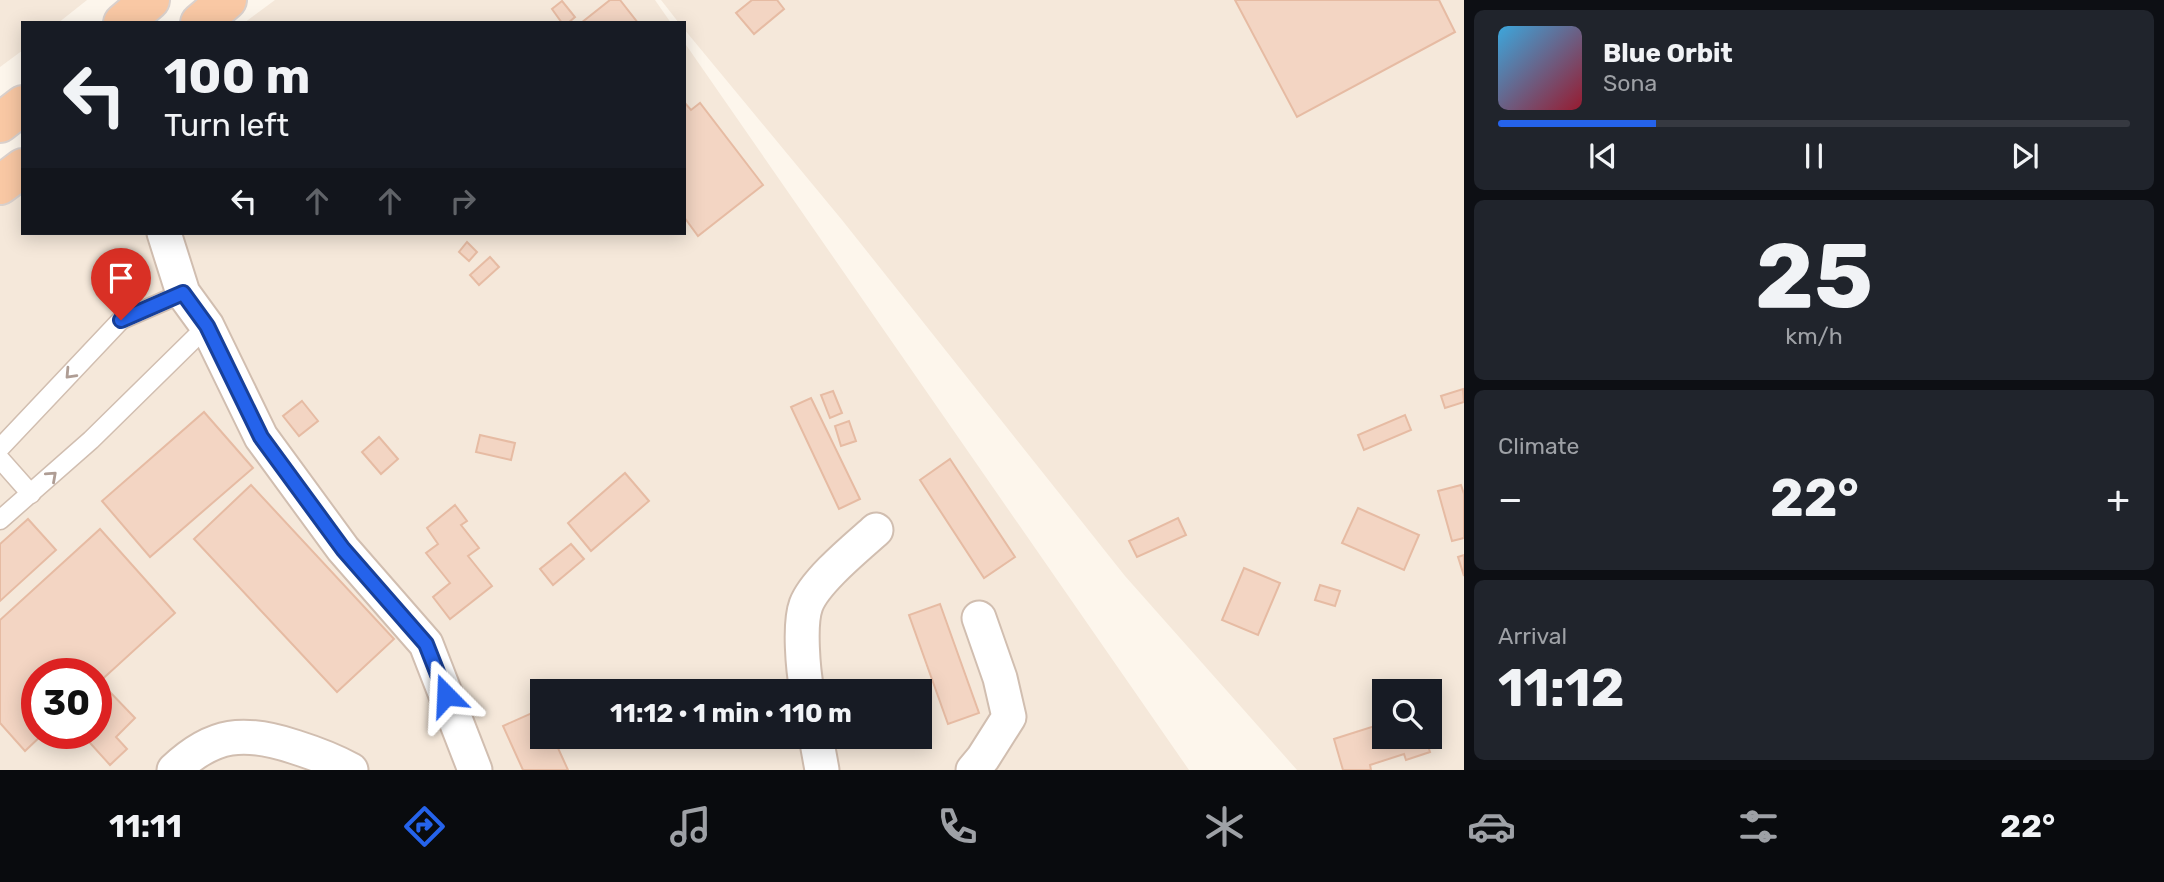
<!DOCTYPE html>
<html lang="en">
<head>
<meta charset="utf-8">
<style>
	body { margin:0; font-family:Rubik,sans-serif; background:#20242c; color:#f1f3f6; height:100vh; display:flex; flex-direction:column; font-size:26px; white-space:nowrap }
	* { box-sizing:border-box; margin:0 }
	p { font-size:23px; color:#9ea1a6 }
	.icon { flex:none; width:38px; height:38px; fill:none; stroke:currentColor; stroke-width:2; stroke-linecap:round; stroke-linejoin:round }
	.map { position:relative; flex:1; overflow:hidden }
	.sheet { display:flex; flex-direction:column; gap:10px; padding:10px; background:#0d0f14; width:700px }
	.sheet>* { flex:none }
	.guide { position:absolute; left:21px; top:21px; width:665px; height:214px; border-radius:0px; box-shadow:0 4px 18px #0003; background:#171b24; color:#f1f3f6; overflow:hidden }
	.tools { position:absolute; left:1372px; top:679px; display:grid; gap:14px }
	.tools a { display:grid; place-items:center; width:70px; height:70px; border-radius:0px; background:#171b24; box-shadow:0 4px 18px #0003; font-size:35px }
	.speed { position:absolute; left:21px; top:658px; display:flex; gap:14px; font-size:35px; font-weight:700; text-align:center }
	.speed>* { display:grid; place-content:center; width:91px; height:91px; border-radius:50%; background:#171b24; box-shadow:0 4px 18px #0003; line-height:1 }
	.speed .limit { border:10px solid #d22; background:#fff; color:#111 }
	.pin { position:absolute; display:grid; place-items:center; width:60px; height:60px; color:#fff; margin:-72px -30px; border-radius:50% 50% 50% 0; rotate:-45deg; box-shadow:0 0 7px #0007 }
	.pin .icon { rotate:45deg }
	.me { position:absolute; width:77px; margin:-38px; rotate:339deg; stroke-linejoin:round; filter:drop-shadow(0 0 5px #0008) }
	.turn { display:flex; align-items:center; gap:24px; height:147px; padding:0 28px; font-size:32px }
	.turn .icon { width:91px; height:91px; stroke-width:2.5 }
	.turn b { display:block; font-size:49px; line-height:60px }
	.lanes { display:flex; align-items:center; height:66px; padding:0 28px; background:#0003; justify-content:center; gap:35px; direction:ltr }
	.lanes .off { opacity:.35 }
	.big { font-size:52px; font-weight:700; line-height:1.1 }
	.sheet .tile { flex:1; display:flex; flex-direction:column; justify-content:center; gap:10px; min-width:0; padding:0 24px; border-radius:10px; background:#20242c }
	.sheet .dial { align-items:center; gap:0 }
	.dial b { font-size:91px; line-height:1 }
	.song { display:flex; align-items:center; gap:21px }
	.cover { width:84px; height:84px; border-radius:10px; background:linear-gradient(135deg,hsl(200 70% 55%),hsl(350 70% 35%)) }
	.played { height:7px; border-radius:4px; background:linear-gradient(90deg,#2563eb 25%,#363941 25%) }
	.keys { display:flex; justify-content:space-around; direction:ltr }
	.heat { display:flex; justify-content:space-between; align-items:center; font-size:38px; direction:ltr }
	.trip { position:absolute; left:530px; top:679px; width:402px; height:70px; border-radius:0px; background:#171b24; box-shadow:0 4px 18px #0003; font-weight:700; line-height:70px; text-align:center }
	.tabs { display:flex; height:112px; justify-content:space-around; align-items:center; background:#090b0e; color:#9ea1a6 }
	.tabs .icon { width:49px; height:49px }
	.tabs .active { color:#2563eb }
	.tabs b { font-size:32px; color:#f1f3f6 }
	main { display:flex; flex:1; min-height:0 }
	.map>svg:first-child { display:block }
</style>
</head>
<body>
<main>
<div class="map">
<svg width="1464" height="770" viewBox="0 0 1464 770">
	<rect width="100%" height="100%" fill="#fdf6ec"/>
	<g fill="#f5e8da" fill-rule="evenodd">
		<polygon points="0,0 87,0 58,23 23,23 23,50 0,67"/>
		<polygon points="275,0 655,0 671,23 244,23"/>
		<path d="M661 0H1464V770H1297L1125 576 842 220 684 29V23H679ZM1384 691H1430V737H1384Z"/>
		<path d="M684 42 1189 770H0V202L23 186V233H684ZM37 674H96V733H37ZM542 691H920V737H542Z"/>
	</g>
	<g fill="#f3d5c3" stroke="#e6bba3" stroke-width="2">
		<polygon points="610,0 620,0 638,23 581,23"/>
		<polygon points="752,0 777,0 784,9 754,34 736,13"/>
		<polygon points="1235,0 1439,0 1455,32 1297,117"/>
		<polygon points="562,1 575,17 568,23 562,23 552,9"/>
		<polygon points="684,102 691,110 700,103 763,185 698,236 684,217"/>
		<polygon points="467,242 477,252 469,261 459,252"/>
		<polygon points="490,257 499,267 479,285 470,275"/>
		<polygon points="1463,389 1464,402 1445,408 1441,396"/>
		<polygon points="833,391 842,413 830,418 821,395"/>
		<polygon points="811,398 860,499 839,509 791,407"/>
		<polygon points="302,401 318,421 299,436 283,416"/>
		<polygon points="204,412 253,468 150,557 102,501"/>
		<polygon points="1405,415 1411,430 1364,450 1358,435"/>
		<polygon points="849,421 856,441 841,446 835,426"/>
		<polygon points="480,435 515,443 511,460 476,452"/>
		<polygon points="379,437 398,459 381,474 362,452"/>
		<polygon points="950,459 1015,557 984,578 920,480"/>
		<polygon points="625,473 649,501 591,551 568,523"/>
		<polygon points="251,485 394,639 337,692 194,539"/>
		<polygon points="1461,485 1464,494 1464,538 1452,541 1438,491"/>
		<polygon points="455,505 467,521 461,525 479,548 468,556 492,586 450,619 433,597 450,583 426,553 438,544 427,528"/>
		<polygon points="1358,508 1419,535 1404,570 1342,543"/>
		<polygon points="1178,518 1186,535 1137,557 1129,541"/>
		<polygon points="28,519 56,550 0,601 0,544"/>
		<polygon points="100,529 175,613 96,685 96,674 37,674 37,733 44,733 25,751 0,723 0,620"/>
		<polygon points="571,544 584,559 553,585 540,569"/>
		<polygon points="1464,555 1464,576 1458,557"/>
		<polygon points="1244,568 1280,583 1258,635 1222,620"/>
		<polygon points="1320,585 1340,591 1335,606 1315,600"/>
		<polygon points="940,604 979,713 948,724 909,615"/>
		<polygon points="107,689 135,718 116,737 127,749 110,765 81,733 96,733 96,699"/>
		<polygon points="541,709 542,737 553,737 568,770 523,770 503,726"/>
		<polygon points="1384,723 1384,737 1425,737 1430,752 1406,760 1404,754 1370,765 1371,770 1343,770 1334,739"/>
	</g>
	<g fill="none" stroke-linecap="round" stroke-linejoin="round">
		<defs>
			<g id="service">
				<polyline points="0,448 121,320 183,293"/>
				<polyline points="0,459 31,494"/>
				<polyline points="0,520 91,440 207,326"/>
			</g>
			<g id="minor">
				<polyline points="164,233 183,293 207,326 261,437 343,549 426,644 475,770"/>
				<path d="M807 691C803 670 799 624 806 605 815 581 857 547 876 530"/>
				<polyline points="816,737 822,770"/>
				<path d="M174 770C213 733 244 730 295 747 314 753 333 760 351 770"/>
				<polyline points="973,770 983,758 1009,717 1000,678 979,618"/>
			</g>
			<g id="trunk">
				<polyline points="123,23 150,0"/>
				<polyline points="200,23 227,0"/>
				<polyline points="0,123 23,105"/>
				<polyline points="0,185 23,168"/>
			</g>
		</defs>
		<use href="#service" stroke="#d1beb0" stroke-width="21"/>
		<use href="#minor" stroke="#d1beb0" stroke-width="37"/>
		<use href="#trunk" stroke="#dad1cd" stroke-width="42"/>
		<use href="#service" stroke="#fff" stroke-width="18"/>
		<use href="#minor" stroke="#fff" stroke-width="33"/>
		<use href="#trunk" stroke="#f9c8a4" stroke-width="38"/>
	</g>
	<defs><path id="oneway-chevron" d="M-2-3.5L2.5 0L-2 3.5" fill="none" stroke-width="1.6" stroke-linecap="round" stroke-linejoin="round" transform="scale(1.75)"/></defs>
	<g stroke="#af9d94">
		<use href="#oneway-chevron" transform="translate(70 374) rotate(133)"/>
		<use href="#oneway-chevron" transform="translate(52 476) rotate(-42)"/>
	</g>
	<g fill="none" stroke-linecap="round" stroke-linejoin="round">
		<defs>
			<polyline id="route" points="121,320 183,293 207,326 261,437 343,549 426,644 446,695"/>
		</defs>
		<use href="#route" stroke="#184099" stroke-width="18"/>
		<use href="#route" stroke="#2563eb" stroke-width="12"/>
	</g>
</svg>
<div class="tools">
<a><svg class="icon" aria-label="search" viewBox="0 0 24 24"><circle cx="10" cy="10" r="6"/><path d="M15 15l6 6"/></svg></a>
</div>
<div class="speed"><div class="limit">30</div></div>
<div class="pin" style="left:121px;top:320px;background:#d93025"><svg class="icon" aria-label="arrive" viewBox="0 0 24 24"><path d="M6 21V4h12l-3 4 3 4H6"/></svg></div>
<svg class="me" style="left:446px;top:695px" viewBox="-20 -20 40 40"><path d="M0-17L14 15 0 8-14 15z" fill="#2563eb" stroke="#fff" stroke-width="4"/></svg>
<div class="trip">11:12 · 1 min · 110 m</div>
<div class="guide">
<div class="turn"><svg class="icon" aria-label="left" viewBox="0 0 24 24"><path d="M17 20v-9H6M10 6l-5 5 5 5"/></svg><div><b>100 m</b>Turn left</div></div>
<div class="lanes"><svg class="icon" aria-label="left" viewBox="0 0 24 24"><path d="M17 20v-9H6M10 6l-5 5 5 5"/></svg><svg class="icon off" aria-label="ahead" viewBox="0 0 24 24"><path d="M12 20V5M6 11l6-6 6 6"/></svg><svg class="icon off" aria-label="ahead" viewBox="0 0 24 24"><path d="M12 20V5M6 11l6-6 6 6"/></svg><svg class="icon off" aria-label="right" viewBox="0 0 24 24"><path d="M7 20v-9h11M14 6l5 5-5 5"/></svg></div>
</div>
</div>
<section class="sheet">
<div class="tile">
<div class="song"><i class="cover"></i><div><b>Blue Orbit</b><p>Sona</p></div></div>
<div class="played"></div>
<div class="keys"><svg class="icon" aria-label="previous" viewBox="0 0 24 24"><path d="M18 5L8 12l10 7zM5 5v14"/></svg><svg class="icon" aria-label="pause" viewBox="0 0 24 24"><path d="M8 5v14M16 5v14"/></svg><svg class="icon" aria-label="next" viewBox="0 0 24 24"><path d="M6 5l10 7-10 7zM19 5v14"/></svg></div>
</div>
<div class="tile dial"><b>25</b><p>km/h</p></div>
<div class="tile"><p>Climate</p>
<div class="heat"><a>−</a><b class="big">22°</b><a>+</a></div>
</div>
<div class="tile"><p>Arrival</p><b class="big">11:12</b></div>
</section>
</main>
<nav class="tabs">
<b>11:11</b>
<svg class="icon active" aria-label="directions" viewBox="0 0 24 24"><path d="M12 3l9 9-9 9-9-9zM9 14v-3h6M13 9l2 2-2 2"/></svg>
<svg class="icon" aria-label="music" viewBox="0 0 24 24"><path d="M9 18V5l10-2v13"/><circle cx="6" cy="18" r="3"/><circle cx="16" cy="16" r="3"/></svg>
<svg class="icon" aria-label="phone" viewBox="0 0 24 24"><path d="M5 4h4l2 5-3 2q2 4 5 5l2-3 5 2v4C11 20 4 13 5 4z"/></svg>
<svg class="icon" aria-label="climate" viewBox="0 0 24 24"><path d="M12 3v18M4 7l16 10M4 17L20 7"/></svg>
<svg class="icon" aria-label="car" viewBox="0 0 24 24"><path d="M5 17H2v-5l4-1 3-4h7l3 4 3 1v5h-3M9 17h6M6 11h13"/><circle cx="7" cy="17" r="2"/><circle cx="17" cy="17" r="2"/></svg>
<svg class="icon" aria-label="filters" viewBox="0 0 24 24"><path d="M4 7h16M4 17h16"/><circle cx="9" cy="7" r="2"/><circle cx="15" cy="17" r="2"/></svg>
<b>22°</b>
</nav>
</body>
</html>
